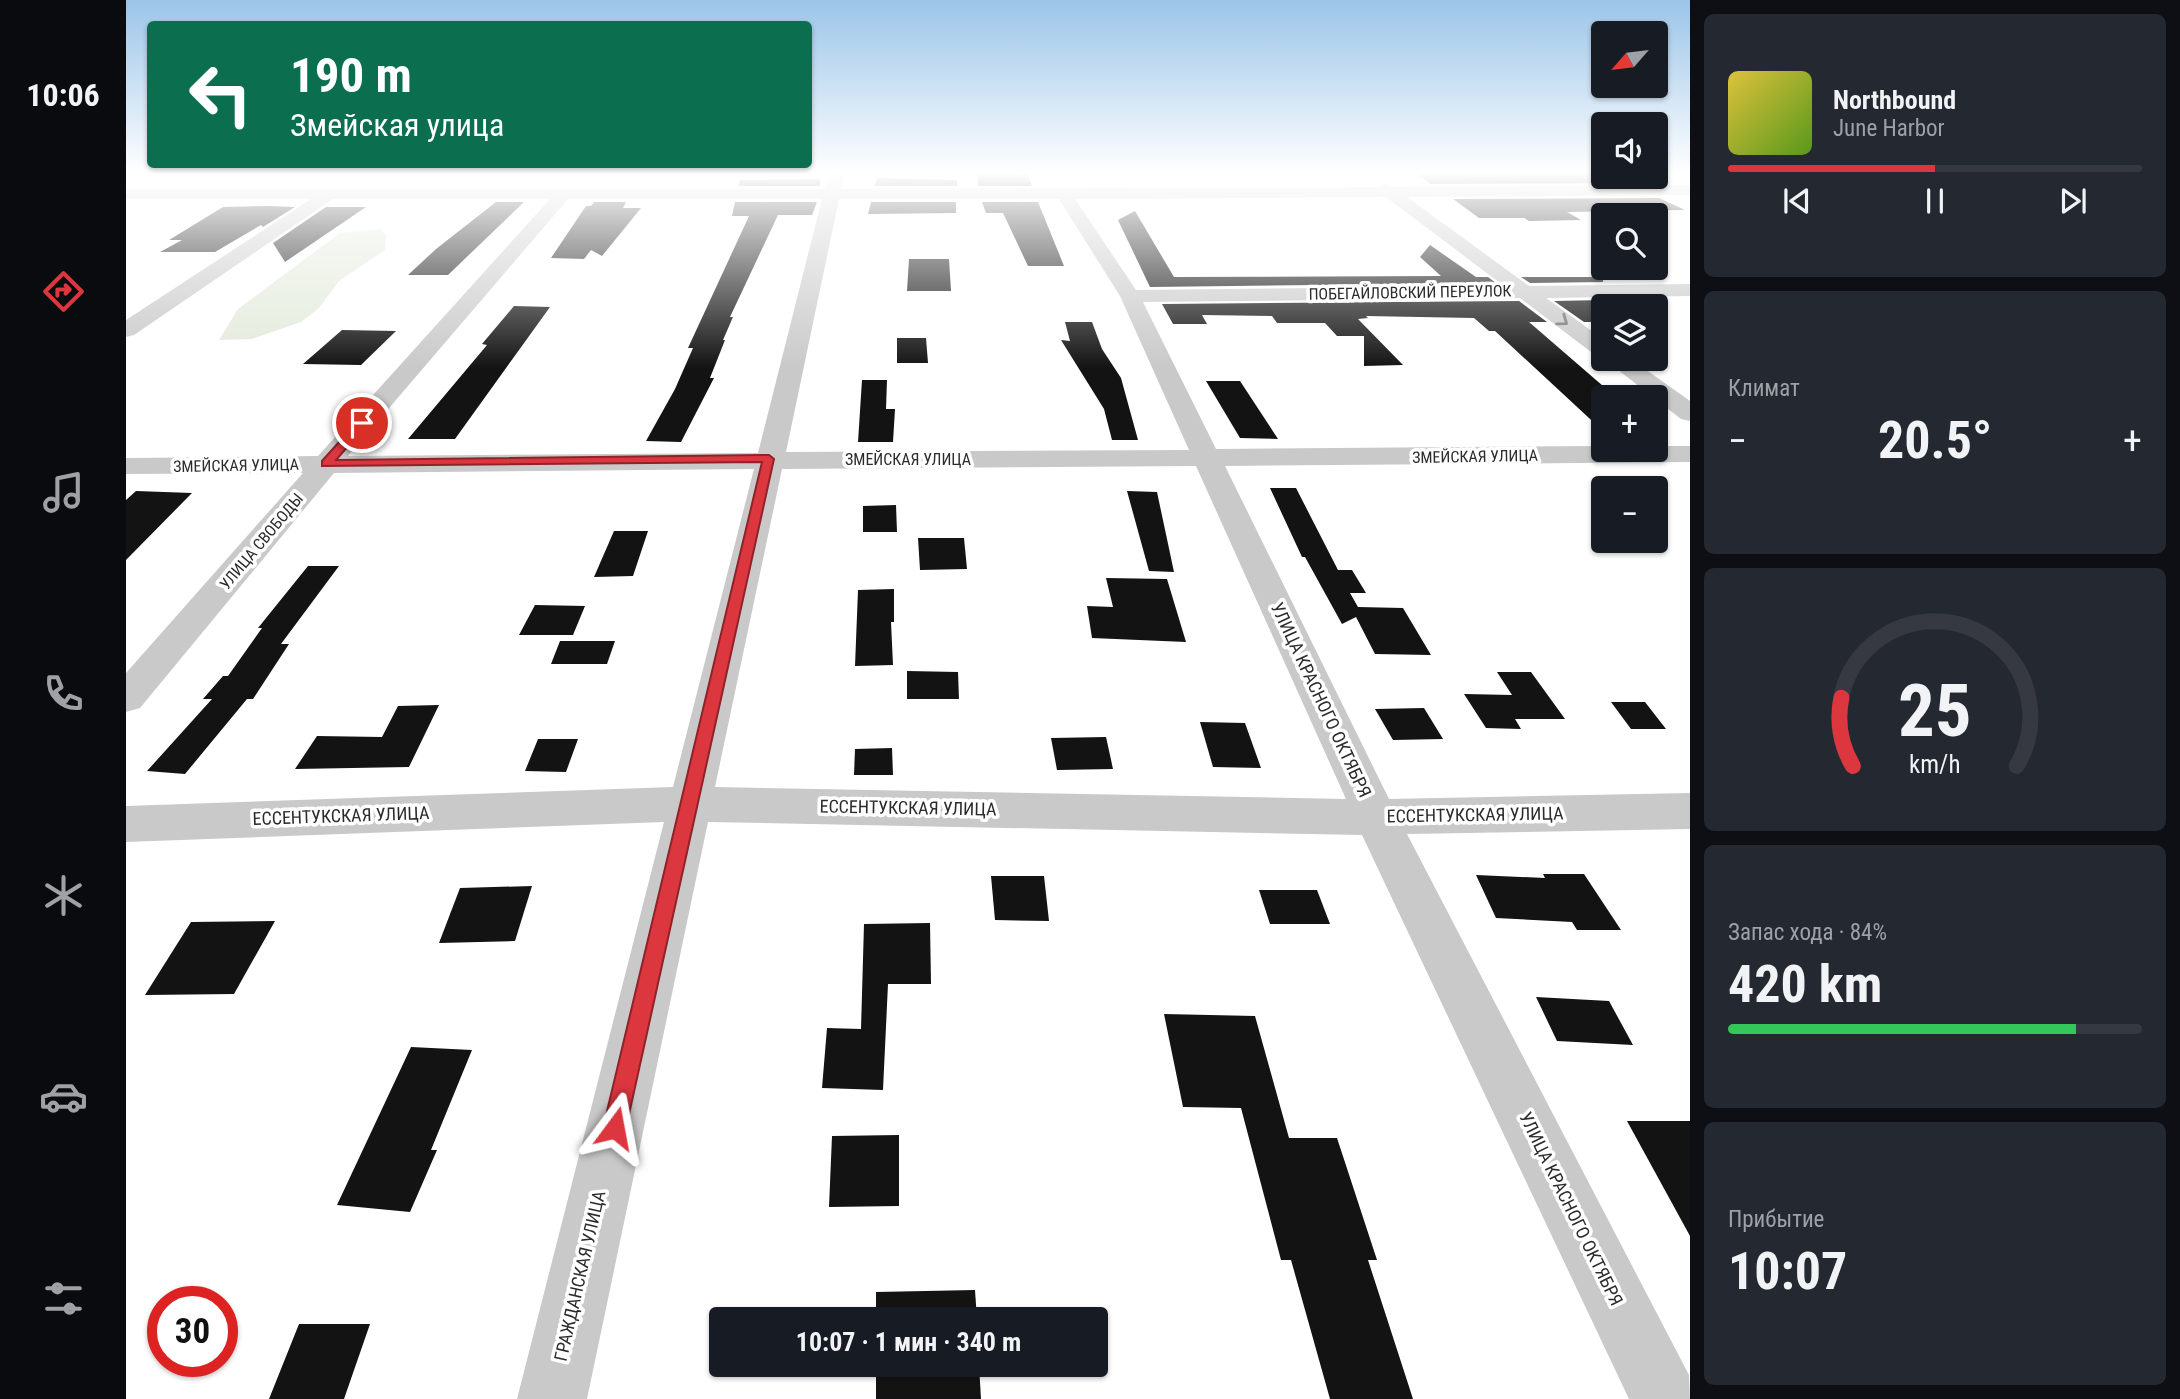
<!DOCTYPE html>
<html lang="ru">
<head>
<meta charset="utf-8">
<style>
	body { margin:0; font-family:"Roboto Condensed",sans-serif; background:#242831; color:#f1f3f6; height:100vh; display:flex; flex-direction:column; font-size:26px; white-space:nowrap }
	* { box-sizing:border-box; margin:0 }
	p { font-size:23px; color:#9ea1a6 }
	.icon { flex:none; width:38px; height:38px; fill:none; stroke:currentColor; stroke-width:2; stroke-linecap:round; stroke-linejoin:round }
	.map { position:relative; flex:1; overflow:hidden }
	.panel { display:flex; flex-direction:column; gap:14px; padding:14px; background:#0d0f14; width:490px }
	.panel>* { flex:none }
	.guide { position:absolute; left:21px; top:21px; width:665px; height:147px; border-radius:7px; box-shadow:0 2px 5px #0004; background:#0b6e4f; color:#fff; overflow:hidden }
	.needle { width:46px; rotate:242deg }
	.buttons { position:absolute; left:1465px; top:21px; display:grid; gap:14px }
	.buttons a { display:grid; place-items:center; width:77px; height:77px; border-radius:7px; background:#171b24; box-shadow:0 2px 5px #0004; font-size:35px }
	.speed { position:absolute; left:21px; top:1286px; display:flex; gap:14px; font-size:35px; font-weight:700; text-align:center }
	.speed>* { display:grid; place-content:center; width:91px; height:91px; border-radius:50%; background:#171b24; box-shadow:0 2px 5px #0004; line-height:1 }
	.speed .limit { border:10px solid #d22; background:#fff; color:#111 }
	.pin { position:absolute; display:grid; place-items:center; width:60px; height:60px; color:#fff; margin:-30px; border:4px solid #fff; border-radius:50%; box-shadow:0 2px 7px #0007 }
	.me { position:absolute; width:77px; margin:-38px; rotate:13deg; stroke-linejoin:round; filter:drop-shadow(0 0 5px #0008) }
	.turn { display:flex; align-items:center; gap:24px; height:147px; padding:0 28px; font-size:32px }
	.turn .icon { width:91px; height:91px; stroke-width:2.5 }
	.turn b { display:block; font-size:49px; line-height:60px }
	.big { font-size:52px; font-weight:700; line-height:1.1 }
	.panel .tile { flex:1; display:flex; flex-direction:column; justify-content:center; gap:10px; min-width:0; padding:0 24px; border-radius:10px; background:#242831 }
	.panel .dial { align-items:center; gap:0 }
	.dial svg { height:182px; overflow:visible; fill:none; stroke:#363941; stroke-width:7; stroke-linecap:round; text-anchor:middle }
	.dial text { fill:#f1f3f6; stroke:none }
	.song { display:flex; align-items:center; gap:21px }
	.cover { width:84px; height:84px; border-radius:10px; background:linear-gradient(135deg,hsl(50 70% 55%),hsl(90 70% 35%)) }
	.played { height:7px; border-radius:4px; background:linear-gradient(90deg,#dc363f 50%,#363941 50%) }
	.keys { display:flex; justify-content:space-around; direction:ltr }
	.heat { display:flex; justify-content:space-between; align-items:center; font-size:38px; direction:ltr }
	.charge { height:10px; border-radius:5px; background:linear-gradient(90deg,#34c759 84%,#363941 0) }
	.trip { position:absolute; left:583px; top:1307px; width:399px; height:70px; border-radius:7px; background:#171b24; box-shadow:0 2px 5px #0004; font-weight:700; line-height:70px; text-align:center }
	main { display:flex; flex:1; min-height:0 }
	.tab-bar { display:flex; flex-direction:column; width:126px; justify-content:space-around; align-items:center; background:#090b0e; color:#9ea1a6 }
	.tab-bar .icon { width:49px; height:49px }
	.tab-bar .selected { color:#dc363f }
	.tab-bar b { font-size:32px; color:#f1f3f6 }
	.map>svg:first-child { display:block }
</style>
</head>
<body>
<main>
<nav class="tab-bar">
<b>10:06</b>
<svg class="icon selected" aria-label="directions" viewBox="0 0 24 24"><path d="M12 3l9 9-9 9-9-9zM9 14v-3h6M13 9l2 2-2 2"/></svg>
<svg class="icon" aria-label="music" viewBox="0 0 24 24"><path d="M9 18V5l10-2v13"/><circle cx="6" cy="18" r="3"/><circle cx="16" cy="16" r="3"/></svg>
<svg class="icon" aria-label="phone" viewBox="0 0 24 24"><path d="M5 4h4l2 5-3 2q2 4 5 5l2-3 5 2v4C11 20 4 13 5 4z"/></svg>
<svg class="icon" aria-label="climate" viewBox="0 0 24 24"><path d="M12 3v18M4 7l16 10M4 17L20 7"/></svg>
<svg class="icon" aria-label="car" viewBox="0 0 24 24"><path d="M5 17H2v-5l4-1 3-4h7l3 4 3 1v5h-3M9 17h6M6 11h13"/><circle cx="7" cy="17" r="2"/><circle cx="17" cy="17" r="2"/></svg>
<svg class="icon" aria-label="filters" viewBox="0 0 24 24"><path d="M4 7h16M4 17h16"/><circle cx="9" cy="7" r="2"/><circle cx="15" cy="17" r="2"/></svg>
</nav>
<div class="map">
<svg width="1564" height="1399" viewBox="0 0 1564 1399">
	<rect width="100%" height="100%" fill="#fff"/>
	<polygon fill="#e2eada" points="254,229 260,234 259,250 213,281 193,308 175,322 126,339 93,340 112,309 214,233"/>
	<g fill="#131313">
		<polygon points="851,172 901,174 906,186 852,186"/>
		<polygon points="1288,172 1465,172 1475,177 1489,177 1502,183 1305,184"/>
		<polygon points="751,178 831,180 831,186 749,186"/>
		<polygon points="694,179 694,186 613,186 614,180"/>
		<polygon points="1533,198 1559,210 1441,212 1455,220 1403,221 1398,218 1353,218 1327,199"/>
		<polygon points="370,202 398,202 322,275 282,275 310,249"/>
		<polygon points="468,202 500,202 497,208 515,208 476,256 465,250 458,259 425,258 460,206 465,206"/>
		<polygon points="609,202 691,202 686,215 652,215 604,317 607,317 597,340 599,340 584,378 588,378 555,442 520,441 549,389 567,348 562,348 623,216 606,216"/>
		<polygon points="745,202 830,202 830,213 742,214"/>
		<polygon points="856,202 912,202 938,266 902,266 877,213 860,213"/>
		<polygon points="142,206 169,207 137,227 135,225 89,252 34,252 56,240 43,240 97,207"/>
		<polygon points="200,207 240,207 159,262 147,243"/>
		<polygon points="1009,211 1048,277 1315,276 1294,257 1304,245 1350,277 1362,277 1370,283 1024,287 992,220"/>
		<polygon points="783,259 823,259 825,291 781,291"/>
		<polygon points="1395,277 1477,277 1477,282 1404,283"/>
		<polygon points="1477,300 1477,322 1458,322 1428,301"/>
		<polygon points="1393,301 1421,322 1403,322 1477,386 1477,431 1369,331 1363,331 1348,318 1240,316 1242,318 1232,319 1277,365 1238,366 1238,336 1211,336 1199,323 1151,323 1146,316 1076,315 1081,324 1047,324 1036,304"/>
		<polygon points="388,306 424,307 329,439 282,439 361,345 356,344"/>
		<polygon points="939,322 966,322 976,349 995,378 1012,440 986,440 978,409 935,340 944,341"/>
		<polygon points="216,330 270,331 235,365 177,364"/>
		<polygon points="771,338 800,338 802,363 771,363"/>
		<polygon points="736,380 761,380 760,409 769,409 767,442 732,442"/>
		<polygon points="1080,381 1114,381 1152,439 1114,438"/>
		<polygon points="1144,488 1170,488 1212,570 1226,570 1240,593 1224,593 1232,607 1277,608 1305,655 1249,654 1230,617 1216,624 1179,557 1176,557"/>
		<polygon points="10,491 66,493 0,560 0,500"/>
		<polygon points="1001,491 1031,492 1048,572 1023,571"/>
		<polygon points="770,505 771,532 737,532 737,506"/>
		<polygon points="488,531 522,531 507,576 468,577"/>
		<polygon points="792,538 838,538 841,569 794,570"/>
		<polygon points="182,566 213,566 155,644 163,644 127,699 121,699 59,774 21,771 86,699 77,699 97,676 102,676 136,628 132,628"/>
		<polygon points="980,578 1041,579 1060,642 966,638 961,606 987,607"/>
		<polygon points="768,589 768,622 765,622 767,665 729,666 732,590"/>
		<polygon points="409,605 459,606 447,635 393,635"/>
		<polygon points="434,641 489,641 481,664 425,664"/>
		<polygon points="781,671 832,672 833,699 781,699"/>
		<polygon points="1371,672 1405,672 1439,719 1389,719 1395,729 1360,728 1338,694 1386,695"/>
		<polygon points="1485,702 1519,702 1540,729 1505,729"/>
		<polygon points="313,705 283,767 169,769 191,736 256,737 272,706"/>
		<polygon points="1298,708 1317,739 1267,740 1249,709"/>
		<polygon points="1074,722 1119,723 1135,768 1087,767"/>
		<polygon points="980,737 987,769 931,770 925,738"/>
		<polygon points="412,739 452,739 440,772 399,771"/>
		<polygon points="766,748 767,775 728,775 729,749"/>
		<polygon points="1417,874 1458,874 1495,930 1451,930 1446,922 1370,918 1350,875 1419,878"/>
		<polygon points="865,876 918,876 923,921 869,920"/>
		<polygon points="406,886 389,941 313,943 334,888"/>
		<polygon points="1133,890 1191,890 1204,924 1144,924"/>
		<polygon points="149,921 108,994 19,995 65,922"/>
		<polygon points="804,923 805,984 762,984 757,1090 696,1088 701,1028 735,1029 738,924"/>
		<polygon points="1410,997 1483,1001 1507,1045 1431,1041"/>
		<polygon points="1038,1014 1129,1016 1163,1138 1211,1138 1251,1260 1242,1260 1287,1399 1204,1399 1165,1260 1155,1260 1115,1108 1057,1107"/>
		<polygon points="285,1047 346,1050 305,1150 311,1150 284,1212 211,1205"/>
		<polygon points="1501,1121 1564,1121 1564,1236"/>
		<polygon points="773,1135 773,1206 703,1207 706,1136"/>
		<polygon points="849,1290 851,1320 750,1320 750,1292"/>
		<polygon points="173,1324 244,1324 218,1399 143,1399"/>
		<polygon points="750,1365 853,1365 855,1399 750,1399"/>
	</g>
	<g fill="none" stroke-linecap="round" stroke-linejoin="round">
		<g fill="#c9c9c9" fill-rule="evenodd">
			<path d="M703 172H719L715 189 1252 187 1259 183 1268 187 1564 185V195L1281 197 1403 286 1564 284V296L1420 298 1477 339V357L1469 355 1394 298 1017 302 1090 449 1477 446V450H1530V446H1564V462L1099 466 1263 799 1564 793V829L1281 834 1563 1375 1564 1399H1503L1236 835 582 822 461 1399H391L538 822 0 842V806L547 787 628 469 208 473 14 708 0 712V673L177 473 0 474V458L192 456 424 199H207L8 335 0 337V320L185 199H0V189H699ZM1260 197 1378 286 1010 290 949 199ZM442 199H696L632 453 222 456ZM713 199H933L994 296 1063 450 660 452ZM1070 466 1220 799 589 787 656 469Z"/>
			<polygon points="1478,359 1505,359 1564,401 1564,421 1555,419"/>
		</g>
	</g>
	<defs><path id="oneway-chevron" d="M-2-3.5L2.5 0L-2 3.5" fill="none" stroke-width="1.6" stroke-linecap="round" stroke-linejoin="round" transform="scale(1.75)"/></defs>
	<use stroke="#737373" href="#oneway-chevron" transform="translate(1437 321) rotate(36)"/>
	<linearGradient id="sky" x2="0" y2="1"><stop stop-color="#9bc4e8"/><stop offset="0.47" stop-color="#fff"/><stop offset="1" stop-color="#fff" stop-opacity="0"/></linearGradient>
	<rect width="1564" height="368" fill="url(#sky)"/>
	<polygon fill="#dc363f" stroke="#8f2329" stroke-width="2" points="236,420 242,423 210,460 643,455 648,459 500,1128 497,1137 489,1140 480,1137 477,1128 636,462 196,466 196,461 232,421"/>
	<g text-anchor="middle" stroke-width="7" stroke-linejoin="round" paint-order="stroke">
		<g font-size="16" fill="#2c2c2c" stroke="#fff">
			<text transform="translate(1284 292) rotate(-1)" y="6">ПОБЕГАЙЛОВСКИЙ ПЕРЕУЛОК</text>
			<text transform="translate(1349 456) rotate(-1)" y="6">ЗМЕЙСКАЯ УЛИЦА</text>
			<text x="782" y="465">ЗМЕЙСКАЯ УЛИЦА</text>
			<text transform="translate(110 465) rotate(-1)" y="6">ЗМЕЙСКАЯ УЛИЦА</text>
			<text transform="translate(135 541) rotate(-50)" y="6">УЛИЦА СВОБОДЫ</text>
		</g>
		<g font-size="18" fill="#2c2c2c" stroke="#fff">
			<text transform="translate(1195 700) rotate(65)" y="6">УЛИЦА КРАСНОГО ОКТЯБРЯ</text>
			<text transform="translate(782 808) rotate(1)" y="6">ЕССЕНТУКСКАЯ УЛИЦА</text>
			<text transform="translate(1349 815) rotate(-1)" y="6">ЕССЕНТУКСКАЯ УЛИЦА</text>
			<text transform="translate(215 816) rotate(-2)" y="6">ЕССЕНТУКСКАЯ УЛИЦА</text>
			<text transform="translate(1445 1209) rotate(64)" y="6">УЛИЦА КРАСНОГО ОКТЯБРЯ</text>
			<text transform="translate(454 1276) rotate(-77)" y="6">ГРАЖДАНСКАЯ УЛИЦА</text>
		</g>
	</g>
</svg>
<div class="buttons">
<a><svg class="needle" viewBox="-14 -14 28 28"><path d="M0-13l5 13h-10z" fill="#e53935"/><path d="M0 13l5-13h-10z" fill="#9ea1a6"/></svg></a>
<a><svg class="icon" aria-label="sound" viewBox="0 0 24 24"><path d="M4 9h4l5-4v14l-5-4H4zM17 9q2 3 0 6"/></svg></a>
<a><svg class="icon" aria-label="search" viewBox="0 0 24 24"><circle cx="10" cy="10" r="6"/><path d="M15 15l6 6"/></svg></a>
<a><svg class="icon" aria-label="layers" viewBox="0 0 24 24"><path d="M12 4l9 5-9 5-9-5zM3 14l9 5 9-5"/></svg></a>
<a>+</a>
<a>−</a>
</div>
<div class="speed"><div class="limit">30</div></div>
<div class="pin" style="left:236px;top:423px;background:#d93025"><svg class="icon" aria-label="arrive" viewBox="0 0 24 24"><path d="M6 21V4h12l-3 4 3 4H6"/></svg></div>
<svg class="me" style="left:489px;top:1128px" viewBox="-20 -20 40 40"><path d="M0-17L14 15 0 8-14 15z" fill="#dc363f" stroke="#fff" stroke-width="4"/></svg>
<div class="trip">10:07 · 1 мин · 340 m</div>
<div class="guide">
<div class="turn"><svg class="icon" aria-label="left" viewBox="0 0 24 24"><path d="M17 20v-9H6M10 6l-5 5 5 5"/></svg><div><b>190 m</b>Змейская улица</div></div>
</div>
</div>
<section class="panel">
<div class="tile">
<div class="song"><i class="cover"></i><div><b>Northbound</b><p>June Harbor</p></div></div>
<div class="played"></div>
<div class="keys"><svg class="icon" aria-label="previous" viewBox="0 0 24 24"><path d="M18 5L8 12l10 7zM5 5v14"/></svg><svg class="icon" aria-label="pause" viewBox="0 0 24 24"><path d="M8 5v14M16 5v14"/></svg><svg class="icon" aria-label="next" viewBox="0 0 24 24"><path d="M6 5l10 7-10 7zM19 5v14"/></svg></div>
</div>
<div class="tile"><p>Климат</p>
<div class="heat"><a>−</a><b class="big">20.5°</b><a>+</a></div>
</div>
<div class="tile dial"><svg viewBox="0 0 100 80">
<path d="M14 69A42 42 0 1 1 86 69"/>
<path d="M14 69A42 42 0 0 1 9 39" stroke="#dc363f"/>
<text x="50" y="56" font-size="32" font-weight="700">25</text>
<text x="50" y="72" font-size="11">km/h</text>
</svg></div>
<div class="tile"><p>Запас хода · 84%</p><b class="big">420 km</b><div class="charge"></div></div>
<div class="tile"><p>Прибытие</p><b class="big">10:07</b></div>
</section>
</main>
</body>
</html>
